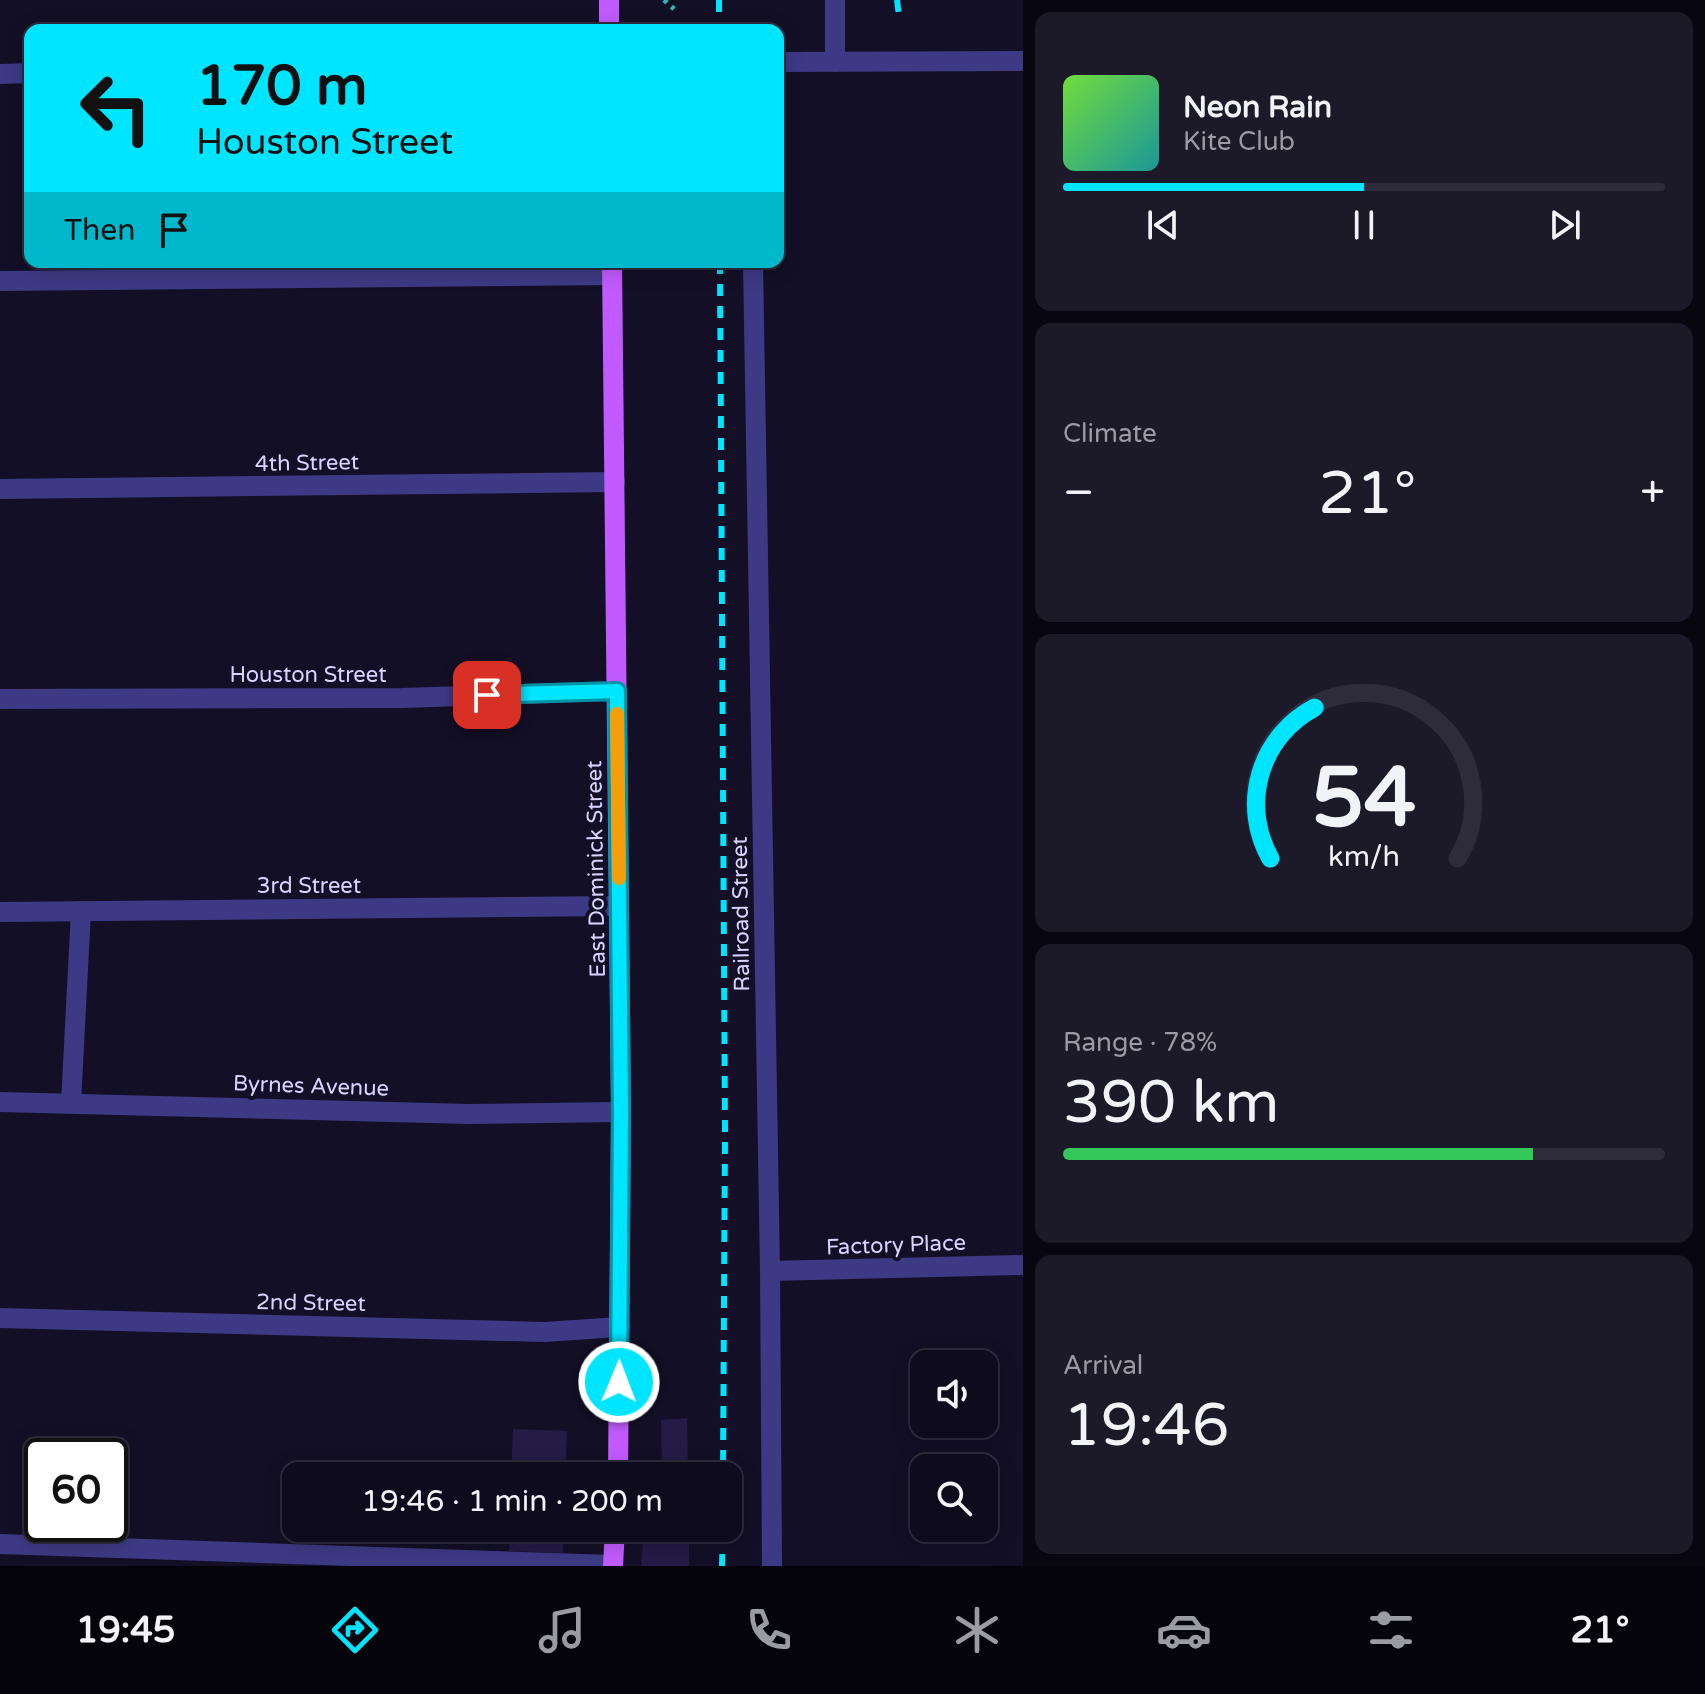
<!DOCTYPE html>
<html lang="en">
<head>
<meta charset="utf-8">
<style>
	body { margin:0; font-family:"Varela Round",sans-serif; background:#1c1929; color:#f1f3f6; height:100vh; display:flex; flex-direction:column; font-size:30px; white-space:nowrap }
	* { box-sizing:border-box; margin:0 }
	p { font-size:26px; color:#9b9ba3 }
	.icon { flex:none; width:44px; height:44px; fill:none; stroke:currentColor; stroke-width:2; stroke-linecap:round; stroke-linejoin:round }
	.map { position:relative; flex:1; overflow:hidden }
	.panel { display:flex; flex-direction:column; gap:12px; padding:12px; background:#08060f; width:682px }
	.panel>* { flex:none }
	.banner { position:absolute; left:24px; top:24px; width:760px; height:244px; border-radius:16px; box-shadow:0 4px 20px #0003,0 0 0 2px #2e2b3b; background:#00e5ff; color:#111; overflow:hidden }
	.buttons { position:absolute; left:910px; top:1350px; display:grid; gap:16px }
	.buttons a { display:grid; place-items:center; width:88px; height:88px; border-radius:16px; background:#0e0b1c; box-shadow:0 4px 20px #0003,0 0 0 2px #2e2b3b; font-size:40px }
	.speed { position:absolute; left:24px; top:1438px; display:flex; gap:16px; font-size:40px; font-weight:700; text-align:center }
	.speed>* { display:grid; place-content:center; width:104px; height:104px; border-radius:50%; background:#0e0b1c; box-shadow:0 4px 20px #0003,0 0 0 2px #2e2b3b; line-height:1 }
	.speed .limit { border:4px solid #111; border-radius:12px; background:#fff; color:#111 }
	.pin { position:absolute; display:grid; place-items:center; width:68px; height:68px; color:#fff; margin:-34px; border-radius:16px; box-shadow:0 4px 12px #0006 }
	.me { position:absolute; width:88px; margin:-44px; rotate:1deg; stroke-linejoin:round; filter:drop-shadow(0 0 6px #0008) }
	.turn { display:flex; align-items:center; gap:28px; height:168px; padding:0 40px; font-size:36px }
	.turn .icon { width:104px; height:104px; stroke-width:2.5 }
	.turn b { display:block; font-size:56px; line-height:68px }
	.then { display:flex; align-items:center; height:76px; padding:0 40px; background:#0003; gap:16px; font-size:30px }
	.big { font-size:60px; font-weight:600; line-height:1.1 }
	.panel .tile { flex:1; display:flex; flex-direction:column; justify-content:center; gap:12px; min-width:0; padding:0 28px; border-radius:16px; background:#1c1929 }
	.panel .dial { align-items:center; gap:0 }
	.dial svg { height:208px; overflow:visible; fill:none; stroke:#2e2b3b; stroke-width:7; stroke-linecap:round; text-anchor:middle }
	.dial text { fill:#f1f3f6; stroke:none }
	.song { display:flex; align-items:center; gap:24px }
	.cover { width:96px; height:96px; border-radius:12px; background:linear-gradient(135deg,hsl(100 70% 55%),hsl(180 70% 35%)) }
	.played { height:8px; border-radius:4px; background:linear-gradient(90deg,#00e5ff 50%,#2e2b3b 50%) }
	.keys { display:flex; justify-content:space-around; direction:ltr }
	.heat { display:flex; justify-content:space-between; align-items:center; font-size:44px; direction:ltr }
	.charge { height:12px; border-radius:6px; background:linear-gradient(90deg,#34c759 78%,#2e2b3b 0) }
	.trip { position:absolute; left:282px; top:1462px; width:460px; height:80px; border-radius:16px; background:#0e0b1c; box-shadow:0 4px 20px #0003,0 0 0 2px #2e2b3b; font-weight:600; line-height:80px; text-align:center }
	.dock { display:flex; height:128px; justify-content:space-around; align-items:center; background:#06040b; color:#9b9ba3 }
	.dock .icon { width:56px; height:56px }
	.dock .current { color:#00e5ff }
	.dock b { font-size:36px; color:#f1f3f6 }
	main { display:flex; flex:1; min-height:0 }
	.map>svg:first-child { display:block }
</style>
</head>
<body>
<main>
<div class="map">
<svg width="1023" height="1566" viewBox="0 0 1023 1566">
	<rect width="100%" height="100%" fill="#130f26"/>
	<g fill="#241b47">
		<polygon points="687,1418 688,1476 662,1476 661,1420"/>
		<polygon points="513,1429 567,1431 565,1476 511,1476"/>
		<polygon points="510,1528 564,1528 563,1553 509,1551"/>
		<polygon points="644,1528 689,1528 689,1566 641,1566"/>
	</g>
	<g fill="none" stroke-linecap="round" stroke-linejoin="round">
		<polyline stroke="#2fb8b0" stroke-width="5" stroke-dasharray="4 6" stroke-linecap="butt" points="664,0 674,9"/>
		<g stroke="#3d3a85" stroke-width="20">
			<polyline points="778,62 1023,61"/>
			<polyline points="835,62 835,0"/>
			<polyline points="0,74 30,73"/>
			<polyline points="753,262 770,1271 772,1566"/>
			<polyline points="0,281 612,275"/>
			<polyline points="0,489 615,482"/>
			<polyline points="0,699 402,698 617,691"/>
			<polyline points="0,912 619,906"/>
			<polyline points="0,1102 469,1114 621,1112"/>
			<polyline points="71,1103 81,911"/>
			<polyline points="770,1271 1023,1265"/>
			<polyline points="0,1318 544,1332 620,1327"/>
			<polyline points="0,1544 613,1565"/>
		</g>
		<g stroke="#c25bff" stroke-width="20">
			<polyline points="609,0 609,30"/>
			<polyline points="612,262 621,1112 618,1476"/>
			<polyline points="613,1566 615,1528"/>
		</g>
		<g stroke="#00e5ff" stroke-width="6" stroke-dasharray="12 10" stroke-linecap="butt">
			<polyline points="719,0 719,30"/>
			<polyline points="897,0 899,16"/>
			<polyline points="720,262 725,1132 723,1476"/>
			<polyline points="722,1566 723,1528"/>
		</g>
	</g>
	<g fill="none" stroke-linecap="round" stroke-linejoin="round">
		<defs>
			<polyline id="route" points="487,695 617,691 621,1112 619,1382"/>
		</defs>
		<use href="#route" stroke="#0095a6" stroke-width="20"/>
		<use href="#route" stroke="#00e5ff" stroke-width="14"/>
		<polyline stroke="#f59e0b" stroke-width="14" points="617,714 619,878"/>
	</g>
	<g text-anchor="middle" stroke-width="8" stroke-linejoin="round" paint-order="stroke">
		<g font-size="22" fill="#d9d4ff" stroke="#130f26">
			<text transform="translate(307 462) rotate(-1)" y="8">4th Street</text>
			<text x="308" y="682">Houston Street</text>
			<text transform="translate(595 869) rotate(-91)" y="8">East Dominick Street</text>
			<text x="309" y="893">3rd Street</text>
			<text transform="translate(740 914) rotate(-91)" y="8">Railroad Street</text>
			<text transform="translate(311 1085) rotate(2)" y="8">Byrnes Avenue</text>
			<text transform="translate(896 1244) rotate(-2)" y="8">Factory Place</text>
			<text transform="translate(311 1302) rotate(1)" y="8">2nd Street</text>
		</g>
	</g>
</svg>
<div class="buttons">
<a><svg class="icon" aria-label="sound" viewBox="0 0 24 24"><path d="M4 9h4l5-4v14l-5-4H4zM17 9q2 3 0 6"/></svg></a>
<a><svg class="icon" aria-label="search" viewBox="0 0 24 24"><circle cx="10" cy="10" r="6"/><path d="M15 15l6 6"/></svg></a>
</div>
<div class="speed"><div class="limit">60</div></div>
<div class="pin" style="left:487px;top:695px;background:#d93025"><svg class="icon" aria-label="arrive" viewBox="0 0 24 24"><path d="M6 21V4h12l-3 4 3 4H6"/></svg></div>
<svg class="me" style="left:619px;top:1382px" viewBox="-20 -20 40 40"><circle r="17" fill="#00e5ff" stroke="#fff" stroke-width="3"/><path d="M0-11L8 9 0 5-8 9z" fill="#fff"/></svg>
<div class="trip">19:46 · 1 min · 200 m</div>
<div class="banner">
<div class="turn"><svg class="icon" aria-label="left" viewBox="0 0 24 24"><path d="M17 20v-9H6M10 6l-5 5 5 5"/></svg><div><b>170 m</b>Houston Street</div></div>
<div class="then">Then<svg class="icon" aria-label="arrive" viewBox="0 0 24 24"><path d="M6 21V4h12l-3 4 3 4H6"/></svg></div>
</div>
</div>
<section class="panel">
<div class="tile">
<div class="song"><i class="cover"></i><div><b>Neon Rain</b><p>Kite Club</p></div></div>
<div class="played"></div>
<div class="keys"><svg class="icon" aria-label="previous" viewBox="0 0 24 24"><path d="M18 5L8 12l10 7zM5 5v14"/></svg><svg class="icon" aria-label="pause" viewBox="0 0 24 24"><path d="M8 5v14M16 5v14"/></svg><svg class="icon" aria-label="next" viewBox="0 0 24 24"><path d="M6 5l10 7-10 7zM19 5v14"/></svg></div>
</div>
<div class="tile"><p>Climate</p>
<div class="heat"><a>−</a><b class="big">21°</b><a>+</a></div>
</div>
<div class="tile dial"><svg viewBox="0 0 100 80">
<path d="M14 69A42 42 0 1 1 86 69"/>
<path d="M14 69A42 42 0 0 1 31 11" stroke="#00e5ff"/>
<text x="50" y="56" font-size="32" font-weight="700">54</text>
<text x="50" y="72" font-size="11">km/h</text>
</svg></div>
<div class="tile"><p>Range · 78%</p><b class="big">390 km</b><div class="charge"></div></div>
<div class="tile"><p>Arrival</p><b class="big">19:46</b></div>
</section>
</main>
<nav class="dock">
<b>19:45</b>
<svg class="icon current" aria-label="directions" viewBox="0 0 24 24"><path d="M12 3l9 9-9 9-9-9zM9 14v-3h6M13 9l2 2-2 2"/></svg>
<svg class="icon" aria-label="music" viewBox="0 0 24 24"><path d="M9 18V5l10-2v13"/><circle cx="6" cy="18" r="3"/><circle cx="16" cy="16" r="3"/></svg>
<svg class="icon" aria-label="phone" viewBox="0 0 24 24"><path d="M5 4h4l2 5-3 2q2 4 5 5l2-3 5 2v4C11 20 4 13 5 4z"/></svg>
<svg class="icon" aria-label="climate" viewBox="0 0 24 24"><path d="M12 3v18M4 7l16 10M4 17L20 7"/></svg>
<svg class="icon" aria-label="car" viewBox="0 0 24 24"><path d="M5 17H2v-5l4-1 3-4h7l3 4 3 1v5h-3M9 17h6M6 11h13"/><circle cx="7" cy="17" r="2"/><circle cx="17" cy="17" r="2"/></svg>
<svg class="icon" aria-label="filters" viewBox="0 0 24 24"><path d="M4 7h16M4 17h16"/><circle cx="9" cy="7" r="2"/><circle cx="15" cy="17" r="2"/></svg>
<b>21°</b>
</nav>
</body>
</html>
